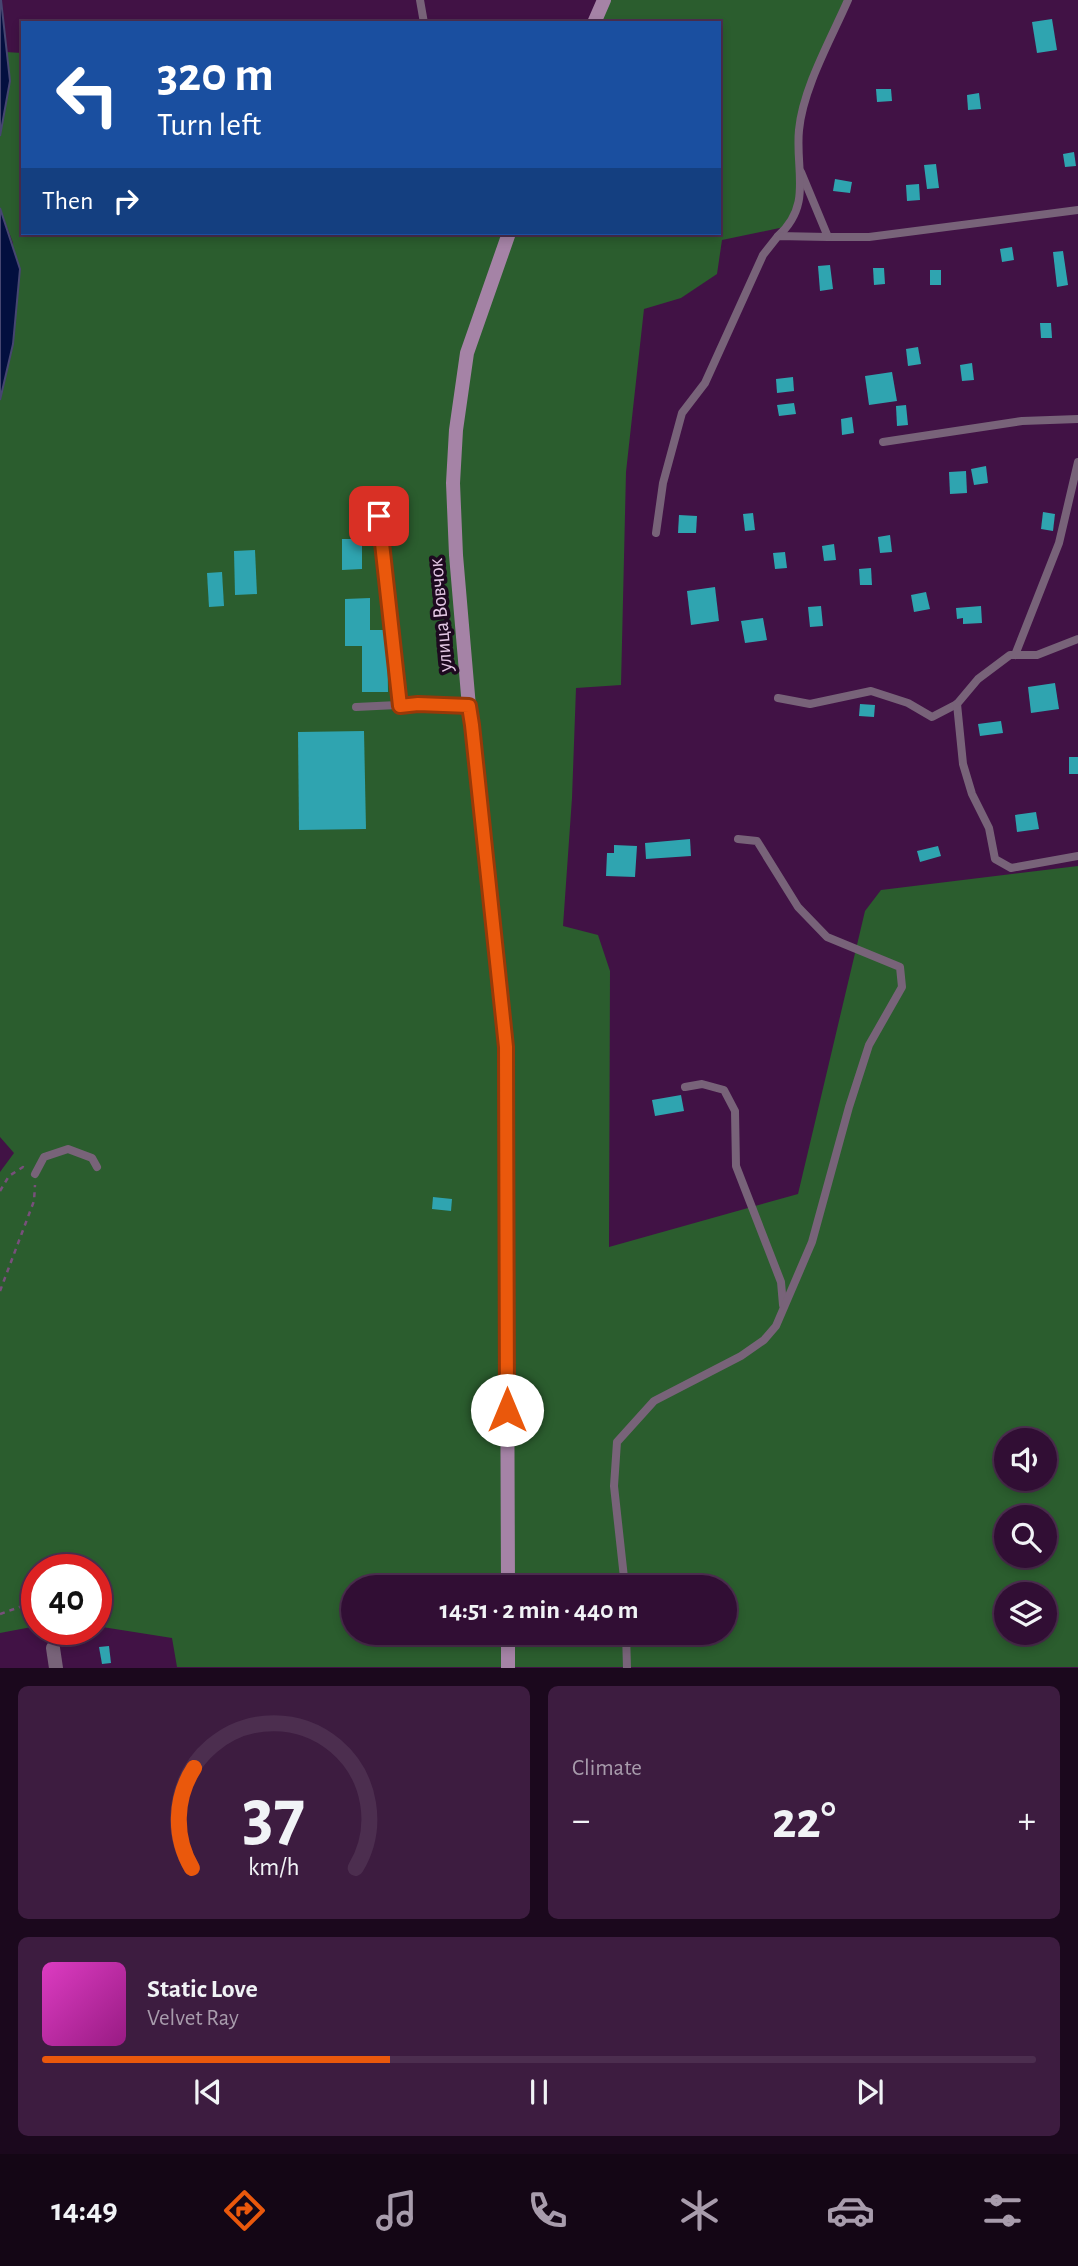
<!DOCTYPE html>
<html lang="en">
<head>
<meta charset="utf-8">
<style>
	body { margin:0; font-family:"Alegreya Sans",sans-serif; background:#3d1c40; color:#f1f3f6; height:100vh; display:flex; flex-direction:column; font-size:26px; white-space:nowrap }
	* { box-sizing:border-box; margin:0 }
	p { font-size:23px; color:#a89cac }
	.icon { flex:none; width:38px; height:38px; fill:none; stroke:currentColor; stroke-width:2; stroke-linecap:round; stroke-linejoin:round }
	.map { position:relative; height:1668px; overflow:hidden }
	.sheet { display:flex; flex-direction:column; gap:18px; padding:18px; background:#1b081d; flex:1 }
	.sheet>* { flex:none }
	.hud { position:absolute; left:21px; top:21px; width:700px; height:214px; border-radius:0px; box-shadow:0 4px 10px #0003,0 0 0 2px #4c2e4f; background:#1a4fa0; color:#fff; overflow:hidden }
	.fabs { position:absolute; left:994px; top:1428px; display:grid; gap:14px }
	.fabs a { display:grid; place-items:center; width:63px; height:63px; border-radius:50%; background:#310e34; box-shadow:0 4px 10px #0003,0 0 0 2px #4c2e4f; font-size:35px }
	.speed { position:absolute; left:21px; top:1554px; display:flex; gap:14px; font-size:35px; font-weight:700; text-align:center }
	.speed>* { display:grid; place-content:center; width:91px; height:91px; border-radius:50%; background:#310e34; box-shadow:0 4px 10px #0003,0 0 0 2px #4c2e4f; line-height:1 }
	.speed .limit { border:10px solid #d22; background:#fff; color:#111 }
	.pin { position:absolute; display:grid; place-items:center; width:60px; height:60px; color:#fff; margin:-30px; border-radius:14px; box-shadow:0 4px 10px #0006 }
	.me { position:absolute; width:77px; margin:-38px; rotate:0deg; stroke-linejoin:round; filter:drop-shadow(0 0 5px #0008) }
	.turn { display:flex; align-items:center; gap:24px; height:147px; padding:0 21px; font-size:32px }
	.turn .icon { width:91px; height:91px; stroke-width:2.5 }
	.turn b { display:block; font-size:49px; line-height:60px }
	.then { display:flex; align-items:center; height:66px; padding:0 21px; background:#0003; gap:14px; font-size:26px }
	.big { font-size:52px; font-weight:700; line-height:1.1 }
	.sheet .widget { flex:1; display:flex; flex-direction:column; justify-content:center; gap:10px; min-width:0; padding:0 24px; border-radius:10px; background:#3d1c40 }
	.sheet .dial { align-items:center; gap:0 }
	.dial svg { height:182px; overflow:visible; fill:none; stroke:#4c2e4f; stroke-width:7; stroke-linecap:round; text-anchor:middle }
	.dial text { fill:#f1f3f6; stroke:none }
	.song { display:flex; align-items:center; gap:21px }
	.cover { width:84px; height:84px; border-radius:10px; background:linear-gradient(135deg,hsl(310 70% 55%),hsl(310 70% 35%)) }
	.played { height:7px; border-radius:4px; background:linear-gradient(90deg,#ea580c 35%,#4c2e4f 35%) }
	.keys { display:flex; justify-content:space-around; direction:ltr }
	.heat { display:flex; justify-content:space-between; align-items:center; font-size:38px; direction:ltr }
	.sheet .tiles { flex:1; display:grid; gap:18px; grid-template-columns:1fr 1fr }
	.widget:last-child { grid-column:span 2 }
	.trip { position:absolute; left:341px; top:1575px; width:396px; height:70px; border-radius:35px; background:#310e34; box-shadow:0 4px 10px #0003,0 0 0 2px #4c2e4f; font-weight:700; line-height:70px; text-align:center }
	.menu { display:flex; height:112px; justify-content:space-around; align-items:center; background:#140615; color:#a89cac }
	.menu .icon { width:49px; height:49px }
	.menu .active { color:#ea580c }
	.menu b { font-size:32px; color:#f1f3f6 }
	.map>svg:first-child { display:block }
</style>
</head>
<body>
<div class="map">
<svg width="1078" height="1668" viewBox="0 0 1078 1668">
	<rect width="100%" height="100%" fill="#411245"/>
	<path fill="#2b5d2e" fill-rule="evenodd" d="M604 0H848L805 102 799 131 802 195 789 226 722 240 717 274 681 298 644 309 626 472 621 685 576 688 572 798 563 926 598 935 610 971 609 1247 798 1194 865 911 881 890 1078 866V1667H177L172 1638 96 1626V1570H37V1626L0 1633V1172L14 1153 0 1137V400L13 344 14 314 13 243 0 208V136L10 81 5 52 23 53V233H719V23H594ZM1006 1440H1045V1479H1006ZM1006 1517H1045V1556H1006ZM354 1587H724V1633H354ZM1006 1594H1045V1633H1006Z"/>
	<g fill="#030f3f" stroke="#464671" stroke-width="2">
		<polygon points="1,0 10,81 0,136 0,0"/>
		<polygon points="0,208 20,269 13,344 0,400"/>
	</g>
	<g fill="#2fa4b0">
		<polygon points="1052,19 1057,50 1037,53 1032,22"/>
		<polygon points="876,89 891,89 892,101 877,102"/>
		<polygon points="979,93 981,109 968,110 967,95"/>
		<polygon points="1074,152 1076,166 1065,167 1063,154"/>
		<polygon points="936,164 939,188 927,189 924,165"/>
		<polygon points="835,179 852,182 850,193 833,191"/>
		<polygon points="919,184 920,200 907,201 906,185"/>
		<polygon points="1012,247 1014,260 1002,262 1000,249"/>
		<polygon points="1063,251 1068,285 1057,287 1053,252"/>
		<polygon points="830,265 833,289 820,291 818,266"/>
		<polygon points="873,268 884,268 885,284 874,285"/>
		<rect x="930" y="270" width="11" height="15"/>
		<polygon points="1040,323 1051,323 1052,338 1041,338"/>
		<polygon points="918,347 921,364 908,366 906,349"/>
		<polygon points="972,363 974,380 962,381 960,365"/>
		<polygon points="892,372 897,401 869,405 865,376"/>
		<polygon points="793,377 794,391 777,393 776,379"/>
		<polygon points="794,403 796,414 779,416 777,405"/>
		<polygon points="906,405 908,425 897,426 896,406"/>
		<polygon points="852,417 854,433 842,435 841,419"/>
		<polygon points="986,466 988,483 974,485 971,469"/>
		<polygon points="966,471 967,493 950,494 949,472"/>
		<polygon points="1043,512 1055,514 1053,531 1041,529"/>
		<polygon points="753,513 755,530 745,531 743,514"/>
		<polygon points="679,515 697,516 696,533 678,533"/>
		<polygon points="890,535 892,552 880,553 878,537"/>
		<polygon points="342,539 362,539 362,569 342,570"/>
		<polygon points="834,544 836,560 824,561 822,546"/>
		<polygon points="255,550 257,594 235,595 234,551"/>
		<polygon points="785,552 787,568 775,569 773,553"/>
		<polygon points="871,568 872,585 860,585 859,569"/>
		<polygon points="222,572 224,606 209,607 207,573"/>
		<polygon points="715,587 719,621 691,625 687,591"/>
		<polygon points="926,592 930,609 914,612 911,595"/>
		<polygon points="370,598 370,630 387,630 388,692 362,692 362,646 345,646 345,599"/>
		<polygon points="821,606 823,626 810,627 808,607"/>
		<polygon points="981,606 982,623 963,624 963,618 957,619 956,608"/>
		<polygon points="763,618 767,640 745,643 741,621"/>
		<polygon points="1055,683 1059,709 1031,713 1028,687"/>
		<polygon points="860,704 875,705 874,717 859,716"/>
		<polygon points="1001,721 1003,733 980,736 978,724"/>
		<polygon points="364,731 366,829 299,830 298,732"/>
		<rect x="1069" y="757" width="9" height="17"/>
		<polygon points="1036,812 1039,829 1017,832 1015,815"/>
		<polygon points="690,839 691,856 646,859 645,843"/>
		<polygon points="614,845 637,846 635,877 606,876 607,853 614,853"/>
		<polygon points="938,846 941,856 920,862 917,851"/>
		<polygon points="681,1095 684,1111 655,1116 652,1100"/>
		<polygon points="433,1197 452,1199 451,1211 432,1209"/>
		<polygon points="109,1646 111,1663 102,1664 99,1647"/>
	</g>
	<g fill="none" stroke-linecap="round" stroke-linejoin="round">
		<g stroke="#784f7b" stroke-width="2.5" stroke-dasharray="5 5" stroke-linecap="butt">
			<polyline points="0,1191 9,1176 23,1167 27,1169"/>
			<polyline points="0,1291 34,1201 35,1185"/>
			<polyline points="0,1614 28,1604 37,1608"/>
		</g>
		<g stroke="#786379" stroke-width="8">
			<polyline points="420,0 424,23"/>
			<polyline points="801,172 828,237 869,237 1078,210"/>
			<path d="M778 236C813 205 795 170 799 130 803 88 831 39 848 0"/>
			<polyline points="883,442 1022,421 1078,419"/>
			<polyline points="379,516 400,706"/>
			<polyline points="656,533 663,483 682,413 705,383 763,255 778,236 828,237"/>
			<polyline points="1015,655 1059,543 1078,462"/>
			<polyline points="778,698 810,704 871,691 908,703 932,717 957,704 978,679 1010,655 1037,655 1078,639"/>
			<polyline points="957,704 963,764 972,794 989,828 995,859 1011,868 1078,856"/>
			<polyline points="356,707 418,704 469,707"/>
			<polyline points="685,1087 702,1084 724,1090 735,1111 736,1166 781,1282 783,1305"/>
			<polyline points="35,1174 44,1157 68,1149 92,1158 97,1167"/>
			<polyline points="625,1587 614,1486 617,1442 654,1401 741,1356 764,1340 776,1326 812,1242 849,1107 869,1045 902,987 900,967 827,937 798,907 757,841 738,839"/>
			<polyline points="626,1633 627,1668"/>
		</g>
		<polyline stroke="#786379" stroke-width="14" points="53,1648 56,1668"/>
		<g stroke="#a583a6" stroke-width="14">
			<polyline points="594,23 604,0"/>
			<polyline points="508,1587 506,1047 469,707 456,555 453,483 456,430 467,353 509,233"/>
			<polyline points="508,1633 508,1668"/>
		</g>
	</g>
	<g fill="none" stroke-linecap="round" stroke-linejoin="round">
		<defs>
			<polyline id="route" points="379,516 400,706 418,704 469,706 472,725 506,1047 507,1410"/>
		</defs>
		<use href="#route" stroke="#983908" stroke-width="18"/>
		<use href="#route" stroke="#ea580c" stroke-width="12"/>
	</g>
	<g text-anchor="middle" stroke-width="7" stroke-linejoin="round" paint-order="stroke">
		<g font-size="21" fill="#e4c8e5" stroke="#1d091f">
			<text transform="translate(440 615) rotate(-95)" y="7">улица Вовчок</text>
		</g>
	</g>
</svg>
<div class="fabs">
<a><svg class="icon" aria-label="sound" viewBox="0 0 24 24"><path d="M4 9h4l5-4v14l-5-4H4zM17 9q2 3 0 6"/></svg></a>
<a><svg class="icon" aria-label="search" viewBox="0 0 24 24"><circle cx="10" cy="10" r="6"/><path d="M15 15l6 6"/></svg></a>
<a><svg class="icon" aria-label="layers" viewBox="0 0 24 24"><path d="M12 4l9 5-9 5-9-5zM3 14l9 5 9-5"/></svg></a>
</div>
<div class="speed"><div class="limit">40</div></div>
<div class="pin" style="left:379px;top:516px;background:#d93025"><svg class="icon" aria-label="arrive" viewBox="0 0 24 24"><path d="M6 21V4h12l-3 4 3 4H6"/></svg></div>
<svg class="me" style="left:507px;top:1410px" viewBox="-20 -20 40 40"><circle r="19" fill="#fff"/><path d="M0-13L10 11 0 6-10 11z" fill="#ea580c"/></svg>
<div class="trip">14:51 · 2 min · 440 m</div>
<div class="hud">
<div class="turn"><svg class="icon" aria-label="left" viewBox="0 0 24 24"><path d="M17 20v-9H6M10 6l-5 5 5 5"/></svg><div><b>320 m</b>Turn left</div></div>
<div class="then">Then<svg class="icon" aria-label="right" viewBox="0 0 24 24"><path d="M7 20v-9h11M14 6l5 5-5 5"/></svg></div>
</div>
</div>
<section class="sheet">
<div class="tiles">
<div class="widget dial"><svg viewBox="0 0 100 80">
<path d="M14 69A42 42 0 1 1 86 69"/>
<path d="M14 69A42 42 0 0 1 15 25" stroke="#ea580c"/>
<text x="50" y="56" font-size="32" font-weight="700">37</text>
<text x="50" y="72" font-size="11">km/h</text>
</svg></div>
<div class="widget"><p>Climate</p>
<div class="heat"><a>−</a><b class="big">22°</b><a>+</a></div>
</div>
<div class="widget">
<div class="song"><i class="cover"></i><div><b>Static Love</b><p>Velvet Ray</p></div></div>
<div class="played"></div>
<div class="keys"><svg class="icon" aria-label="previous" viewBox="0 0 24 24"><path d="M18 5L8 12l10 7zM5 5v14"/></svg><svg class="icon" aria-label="pause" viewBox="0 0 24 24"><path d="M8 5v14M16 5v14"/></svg><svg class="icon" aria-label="next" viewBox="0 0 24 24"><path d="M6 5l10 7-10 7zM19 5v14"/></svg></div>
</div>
</div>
</section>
<nav class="menu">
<b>14:49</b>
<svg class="icon active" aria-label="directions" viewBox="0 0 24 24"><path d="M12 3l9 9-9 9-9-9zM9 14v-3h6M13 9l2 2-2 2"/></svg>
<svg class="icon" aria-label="music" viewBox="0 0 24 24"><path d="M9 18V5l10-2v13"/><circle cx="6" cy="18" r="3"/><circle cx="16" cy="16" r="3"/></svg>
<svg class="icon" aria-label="phone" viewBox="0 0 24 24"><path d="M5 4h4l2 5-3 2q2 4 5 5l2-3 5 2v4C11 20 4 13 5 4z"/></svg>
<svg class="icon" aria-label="climate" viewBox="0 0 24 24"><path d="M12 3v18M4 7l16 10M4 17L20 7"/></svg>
<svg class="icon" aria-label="car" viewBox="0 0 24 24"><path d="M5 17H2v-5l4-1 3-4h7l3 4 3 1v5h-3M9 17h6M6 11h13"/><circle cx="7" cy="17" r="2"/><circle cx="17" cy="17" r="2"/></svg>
<svg class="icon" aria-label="filters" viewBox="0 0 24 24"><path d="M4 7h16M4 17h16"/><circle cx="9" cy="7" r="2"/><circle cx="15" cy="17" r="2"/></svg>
</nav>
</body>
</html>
